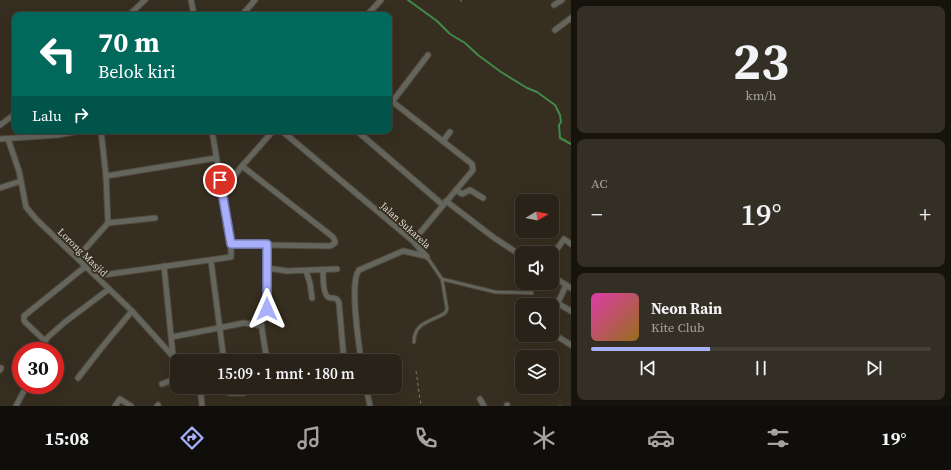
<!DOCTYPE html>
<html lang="id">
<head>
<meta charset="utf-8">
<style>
	body { margin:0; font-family:"Source Serif 4",serif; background:#342f25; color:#f1f3f6; height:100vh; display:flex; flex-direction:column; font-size:15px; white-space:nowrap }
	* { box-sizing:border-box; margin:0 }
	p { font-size:13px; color:#a5a4a2 }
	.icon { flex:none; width:22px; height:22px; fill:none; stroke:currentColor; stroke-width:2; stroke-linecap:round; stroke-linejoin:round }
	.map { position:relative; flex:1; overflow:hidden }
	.panel { display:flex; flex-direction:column; gap:6px; padding:6px; background:#16130d; width:380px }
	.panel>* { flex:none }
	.guide { position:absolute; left:12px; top:12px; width:380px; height:122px; border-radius:8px; box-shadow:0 4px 16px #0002,0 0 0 1px #443f37; background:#00695c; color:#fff; overflow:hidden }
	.needle { width:26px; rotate:80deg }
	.fabs { position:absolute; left:515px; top:194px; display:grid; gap:8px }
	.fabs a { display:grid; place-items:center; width:44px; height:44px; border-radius:8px; background:#282218; box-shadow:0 4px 16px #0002,0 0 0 1px #443f37; font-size:20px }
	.speed { position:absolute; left:12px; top:342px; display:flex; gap:8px; font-size:20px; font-weight:700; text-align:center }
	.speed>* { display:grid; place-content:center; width:52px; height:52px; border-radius:50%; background:#282218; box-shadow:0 4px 16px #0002,0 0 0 1px #443f37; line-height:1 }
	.speed .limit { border:6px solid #d22; background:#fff; color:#111 }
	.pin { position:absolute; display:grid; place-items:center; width:34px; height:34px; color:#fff; margin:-17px; border:2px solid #fff; border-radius:50%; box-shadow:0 1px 4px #0007 }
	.me { position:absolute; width:44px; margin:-22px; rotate:0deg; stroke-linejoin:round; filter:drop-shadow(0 0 3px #0008) }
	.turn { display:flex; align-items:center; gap:14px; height:84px; padding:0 20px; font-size:18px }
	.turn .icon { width:52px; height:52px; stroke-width:2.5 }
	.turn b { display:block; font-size:28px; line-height:34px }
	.then { display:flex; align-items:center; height:38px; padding:0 20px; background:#0003; gap:8px; font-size:15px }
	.big { font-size:30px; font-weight:600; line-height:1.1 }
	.panel .widget { flex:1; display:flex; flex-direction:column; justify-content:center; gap:6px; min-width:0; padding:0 14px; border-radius:8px; background:#342f25 }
	.panel .dial { align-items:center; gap:0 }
	.dial b { font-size:52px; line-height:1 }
	.song { display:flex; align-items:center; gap:12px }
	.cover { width:48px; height:48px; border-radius:6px; background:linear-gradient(135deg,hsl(320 70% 55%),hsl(40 70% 35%)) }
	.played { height:4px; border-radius:2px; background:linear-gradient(90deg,#a8b0fc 35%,#443f37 35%) }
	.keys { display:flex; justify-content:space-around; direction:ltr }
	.heat { display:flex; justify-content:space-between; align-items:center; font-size:22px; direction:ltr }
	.trip { position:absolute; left:170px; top:354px; width:232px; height:40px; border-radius:8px; background:#282218; box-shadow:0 4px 16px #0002,0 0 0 1px #443f37; font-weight:600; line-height:40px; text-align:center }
	.tabs { display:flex; height:64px; justify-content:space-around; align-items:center; background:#100e0a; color:#a5a4a2 }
	.tabs .icon { width:28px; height:28px }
	.tabs .active { color:#a8b0fc }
	.tabs b { font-size:18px; color:#f1f3f6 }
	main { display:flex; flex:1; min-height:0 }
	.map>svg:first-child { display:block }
</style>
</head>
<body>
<main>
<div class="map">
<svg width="571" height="406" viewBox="0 0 571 406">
	<rect width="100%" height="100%" fill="#362e20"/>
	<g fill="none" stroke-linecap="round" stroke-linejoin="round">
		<polyline stroke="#418b4a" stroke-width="2" points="408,0 437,21 450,34 465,43 478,55 501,72 527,88 537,92 555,105 560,115 561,122 559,125 560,138 571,144"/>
		<defs>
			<g id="service">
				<polyline points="427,257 442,279 495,292 532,293"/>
				<path d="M414 342C414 322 431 322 445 313L447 309 442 279"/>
			</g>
			<g id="minor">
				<polyline points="191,0 194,15"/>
				<polyline points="554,5 562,0"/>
				<polyline points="129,15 145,0"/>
				<polyline points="242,15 255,0"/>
				<polyline points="367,15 381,0"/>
				<polyline points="555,30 571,18"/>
				<polyline points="389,99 472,164 473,170 413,241"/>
				<polyline points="392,102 428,55"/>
				<polyline points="0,125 15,114"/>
				<polyline points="282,131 413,241 427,257"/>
				<polyline points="357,131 443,205"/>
				<polyline points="0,139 58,135 79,131"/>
				<polyline points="8,139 19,171 26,207 37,220 77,258 132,311 177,361"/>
				<polyline points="443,141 450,132"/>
				<polyline points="242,166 333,237 335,241 335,243 330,246 267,245"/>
				<polyline points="106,176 216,158"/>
				<polyline points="0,188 21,181"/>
				<polyline points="456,190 462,194 470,190 483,198"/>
				<polyline points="222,192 242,166 273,131"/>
				<polyline points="446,201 493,237 522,256"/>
				<polyline points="108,223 155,218"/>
				<polyline points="231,244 267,245 267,309 260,317 267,361"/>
				<polyline points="552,256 564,239 571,244"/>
				<polyline points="77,258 108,223 106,176 101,131"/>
				<polyline points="211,261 224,361"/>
				<polyline points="164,266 173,356"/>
				<polyline points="267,268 287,271 337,269"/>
				<path d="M323 270C323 275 323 294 328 297 333 300 336 295 339 303L344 361"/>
				<polyline points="306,271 310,283 312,298"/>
				<polyline points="96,276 231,257 231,244 212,131"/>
				<polyline points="552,276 571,288"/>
				<polyline points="557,303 571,311"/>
				<polyline points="552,316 566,285"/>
				<polyline points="552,333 571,345"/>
				<polyline points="172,337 244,323 262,326"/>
				<polyline points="45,341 25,322 24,320 24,316 86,266"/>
				<polyline points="41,351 45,341 48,337 65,322 109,289"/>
				<path d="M361 361C359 344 349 282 359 270L403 251 426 256"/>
				<polyline points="0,370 1,368"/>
				<polyline points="78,378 103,346 132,311"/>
				<polyline points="162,384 177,378"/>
				<polyline points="198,387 201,396 202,406"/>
				<polyline points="227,387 229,393 244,393"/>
				<polyline points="271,387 271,388"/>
				<polyline points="366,387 370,406"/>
				<polyline points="480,399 484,406"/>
				<polyline points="16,406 27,385"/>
				<polyline points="115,406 120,399 131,406"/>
				<polyline points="157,406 158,405"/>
				<polyline points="507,406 507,405"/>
			</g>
		</defs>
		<use href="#service" stroke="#51493c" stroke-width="4.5"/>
		<use href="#minor" stroke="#51493c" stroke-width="7"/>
		<g stroke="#7f786d" stroke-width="1" stroke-dasharray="3 3" stroke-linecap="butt">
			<polyline points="460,0 463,3"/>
			<polyline points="416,371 421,406"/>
			<polyline points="560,406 560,405"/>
		</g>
		<use href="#service" stroke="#64655d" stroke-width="2.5"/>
		<use href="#minor" stroke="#64655d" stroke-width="5"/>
	</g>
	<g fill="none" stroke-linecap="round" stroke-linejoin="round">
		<defs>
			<polyline id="route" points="220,180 231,244 267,244 267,309"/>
		</defs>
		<use href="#route" stroke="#6d72a4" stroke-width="10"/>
		<use href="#route" stroke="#a8b0fc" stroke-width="7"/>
	</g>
	<g text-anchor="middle" stroke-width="4" stroke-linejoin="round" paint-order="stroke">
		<g font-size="10" fill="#ded9d0" stroke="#362e20">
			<text transform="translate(406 225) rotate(42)" y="4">Jalan Sukarela</text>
			<text transform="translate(83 252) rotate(44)" y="4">Lorong Masjid</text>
		</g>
	</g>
</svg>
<div class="fabs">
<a><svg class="needle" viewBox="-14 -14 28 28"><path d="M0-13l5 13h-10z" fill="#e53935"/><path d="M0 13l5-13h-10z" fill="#a5a4a2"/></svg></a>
<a><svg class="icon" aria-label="sound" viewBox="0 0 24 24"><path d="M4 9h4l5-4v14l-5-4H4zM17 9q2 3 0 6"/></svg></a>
<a><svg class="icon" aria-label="search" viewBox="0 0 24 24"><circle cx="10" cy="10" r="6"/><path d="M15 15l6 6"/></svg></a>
<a><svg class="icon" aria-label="layers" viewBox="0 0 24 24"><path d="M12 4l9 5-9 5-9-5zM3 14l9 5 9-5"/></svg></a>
</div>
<div class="speed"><div class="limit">30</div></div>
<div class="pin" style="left:220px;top:180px;background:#d93025"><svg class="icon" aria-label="arrive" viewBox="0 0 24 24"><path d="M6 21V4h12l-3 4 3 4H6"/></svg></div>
<svg class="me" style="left:267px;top:309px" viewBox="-20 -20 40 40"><path d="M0-17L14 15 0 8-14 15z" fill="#a8b0fc" stroke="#fff" stroke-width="4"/></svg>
<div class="trip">15:09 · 1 mnt · 180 m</div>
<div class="guide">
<div class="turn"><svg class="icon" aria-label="left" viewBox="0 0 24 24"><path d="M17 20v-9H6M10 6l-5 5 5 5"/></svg><div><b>70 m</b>Belok kiri</div></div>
<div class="then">Lalu<svg class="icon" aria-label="right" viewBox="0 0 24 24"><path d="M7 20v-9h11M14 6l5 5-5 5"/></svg></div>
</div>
</div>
<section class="panel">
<div class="widget dial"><b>23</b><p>km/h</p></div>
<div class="widget"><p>AC</p>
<div class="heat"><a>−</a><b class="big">19°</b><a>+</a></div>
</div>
<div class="widget">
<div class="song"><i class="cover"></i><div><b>Neon Rain</b><p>Kite Club</p></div></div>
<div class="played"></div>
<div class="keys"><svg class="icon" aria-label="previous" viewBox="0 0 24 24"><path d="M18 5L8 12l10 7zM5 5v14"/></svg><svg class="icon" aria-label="pause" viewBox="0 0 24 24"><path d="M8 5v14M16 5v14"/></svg><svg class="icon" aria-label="next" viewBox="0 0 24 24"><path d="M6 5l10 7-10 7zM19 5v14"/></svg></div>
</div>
</section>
</main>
<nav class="tabs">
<b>15:08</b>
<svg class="icon active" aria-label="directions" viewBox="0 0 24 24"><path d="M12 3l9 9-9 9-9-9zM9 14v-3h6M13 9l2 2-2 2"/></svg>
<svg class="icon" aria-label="music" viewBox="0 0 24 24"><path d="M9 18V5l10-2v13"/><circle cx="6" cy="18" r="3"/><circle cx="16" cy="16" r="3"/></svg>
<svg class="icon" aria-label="phone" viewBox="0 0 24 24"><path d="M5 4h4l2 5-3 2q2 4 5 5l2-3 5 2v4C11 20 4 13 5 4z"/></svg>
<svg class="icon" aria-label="climate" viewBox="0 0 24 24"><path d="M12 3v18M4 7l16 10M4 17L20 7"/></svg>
<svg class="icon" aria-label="car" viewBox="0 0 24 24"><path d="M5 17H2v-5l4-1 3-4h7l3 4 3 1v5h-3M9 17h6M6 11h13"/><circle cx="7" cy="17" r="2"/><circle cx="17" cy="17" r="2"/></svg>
<svg class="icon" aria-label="filters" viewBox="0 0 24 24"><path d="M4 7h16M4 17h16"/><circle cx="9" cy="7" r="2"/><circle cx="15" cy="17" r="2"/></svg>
<b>19°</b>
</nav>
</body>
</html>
